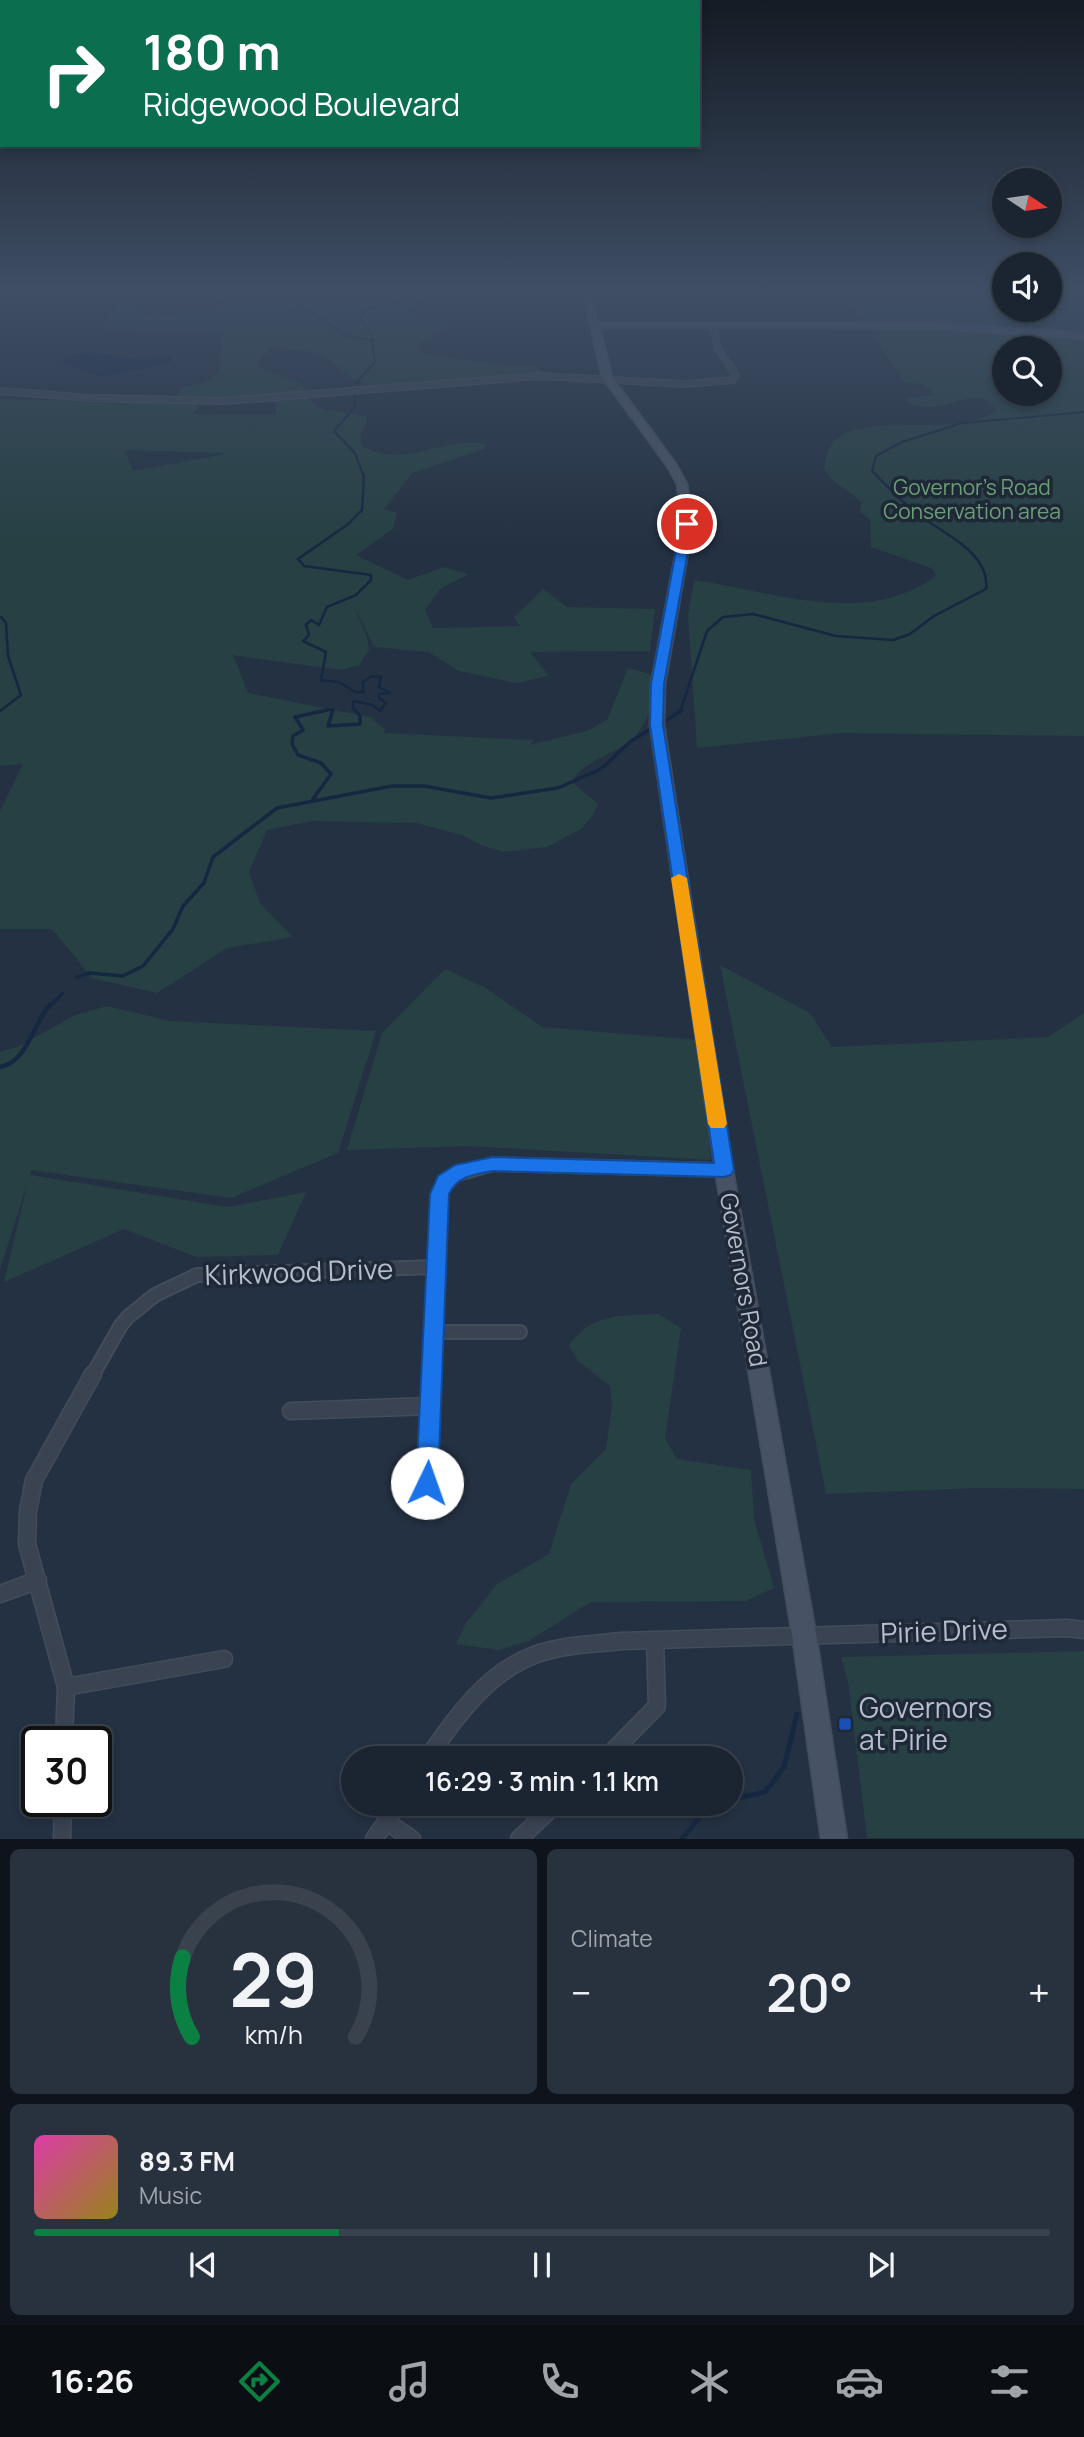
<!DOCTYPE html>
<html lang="en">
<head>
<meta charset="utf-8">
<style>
	body { margin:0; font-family:Manrope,sans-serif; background:#28313e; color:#f1f3f6; height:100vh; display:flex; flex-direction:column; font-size:26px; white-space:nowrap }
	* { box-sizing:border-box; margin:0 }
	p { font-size:23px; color:#a0a5ac }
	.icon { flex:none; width:38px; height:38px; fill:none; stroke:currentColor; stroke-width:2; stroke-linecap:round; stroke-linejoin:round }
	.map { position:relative; height:1839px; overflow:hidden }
	.drawer { display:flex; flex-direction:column; gap:10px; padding:10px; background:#0f141c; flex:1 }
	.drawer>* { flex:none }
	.hud { position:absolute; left:0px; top:0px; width:700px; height:147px; box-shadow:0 4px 10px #0003,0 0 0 2px #39424d; background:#0b6e4f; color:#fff; overflow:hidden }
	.needle { width:46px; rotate:103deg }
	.tools { position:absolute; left:992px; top:168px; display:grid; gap:14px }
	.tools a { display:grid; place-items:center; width:70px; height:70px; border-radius:50%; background:#1b2532; box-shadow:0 4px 10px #0003,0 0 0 2px #39424d; font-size:35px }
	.speed { position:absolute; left:21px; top:1726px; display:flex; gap:14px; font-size:35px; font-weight:700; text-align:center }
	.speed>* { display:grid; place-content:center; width:91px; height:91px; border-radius:50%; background:#1b2532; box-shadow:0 4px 10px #0003,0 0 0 2px #39424d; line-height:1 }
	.speed .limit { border:4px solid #111; border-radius:10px; background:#fff; color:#111 }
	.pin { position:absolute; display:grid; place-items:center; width:60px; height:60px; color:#fff; margin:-30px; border:4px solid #fff; border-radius:50%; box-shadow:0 2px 7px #0007 }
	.me { position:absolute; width:77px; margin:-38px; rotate:3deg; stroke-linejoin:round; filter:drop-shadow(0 0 5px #0008) }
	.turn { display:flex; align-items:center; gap:24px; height:147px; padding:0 28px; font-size:32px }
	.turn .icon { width:91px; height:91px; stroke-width:2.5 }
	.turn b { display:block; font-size:49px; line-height:60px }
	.big { font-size:52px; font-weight:600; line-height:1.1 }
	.drawer .card { flex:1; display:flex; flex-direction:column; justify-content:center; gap:10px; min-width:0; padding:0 24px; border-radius:10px; background:#28313e }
	.drawer .dial { align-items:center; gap:0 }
	.dial svg { height:182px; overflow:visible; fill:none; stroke:#39424d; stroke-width:7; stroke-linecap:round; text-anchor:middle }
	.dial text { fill:#f1f3f6; stroke:none }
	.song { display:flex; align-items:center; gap:21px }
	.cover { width:84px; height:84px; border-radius:10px; background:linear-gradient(135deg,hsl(320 70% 55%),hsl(50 70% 35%)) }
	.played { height:7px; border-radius:4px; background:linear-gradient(90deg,#0b8043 30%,#39424d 30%) }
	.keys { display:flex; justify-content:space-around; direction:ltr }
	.heat { display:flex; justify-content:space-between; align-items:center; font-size:38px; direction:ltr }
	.drawer .tiles { flex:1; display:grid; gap:10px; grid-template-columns:1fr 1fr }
	.card:last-child { grid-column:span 2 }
	.trip { position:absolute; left:341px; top:1746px; width:402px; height:70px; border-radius:35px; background:#1b2532; box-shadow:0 4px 10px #0003,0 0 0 2px #39424d; font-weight:600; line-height:70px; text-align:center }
	.menu { display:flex; height:112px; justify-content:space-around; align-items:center; background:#0b0f14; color:#a0a5ac }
	.menu .icon { width:49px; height:49px }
	.menu .active { color:#0b8043 }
	.menu b { font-size:32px; color:#f1f3f6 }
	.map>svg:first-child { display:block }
</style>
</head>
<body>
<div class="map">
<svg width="1084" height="1839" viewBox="0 0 1084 1839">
	<rect width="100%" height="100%" fill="#243142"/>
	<g fill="#264043" fill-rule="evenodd">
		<path d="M81 289H154L142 301 136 315C157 319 206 315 225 304L212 289H438L443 291 418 301 409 310 419 321 452 325 420 342 417 345 424 354 503 365H534L542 372 376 388 352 378 323 356 313 352 274 347 264 354 258 364 262 369 300 383 304 387 303 392C324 420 340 407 367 417 366 431 356 430 363 447 410 469 439 436 486 444L484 449 412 473 384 509 397 513 393 529 356 555 408 580 443 567 469 574 441 588 425 610 433 628 520 626 514 617 543 589 567 607 655 609 650 651 530 652 549 676 516 683 459 671 428 652 374 647 353 604 367 637 369 650 359 665 342 670 230 655 234 657 248 693 370 717 386 730 384 733 534 740 529 745 587 731 607 720 628 668 647 673 662 684C654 699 648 721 637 734 619 755 584 758 572 782L598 804 593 815 581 829 547 847 503 852 483 846 462 835 416 823 313 821 267 830 249 872 260 903 293 937 227 948 157 993 92 978 52 929H0V811L23 764 0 766V399L201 403 193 414 276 415 275 402 204 401 176 398 182 388C228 378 218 376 222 333L101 329 122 297 79 295ZM125 450 225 453 226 454 133 471Z"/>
		<path d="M844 289H1004V310H1050V289H1084V736L842 733 697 748 688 615 694 580C764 590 848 621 914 589 923 584 930 582 936 574L931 568 871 547 870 520 860 511 862 502 831 479 824 469C826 460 827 450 833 443 863 409 958 440 997 410 983 385 954 406 933 407 924 408 914 404 905 402L907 398 935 395 923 385 905 382 887 358 872 329 860 320ZM1004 348H1050V394H1004Z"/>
		<polygon points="720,965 810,1013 832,1047 1048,1037 1084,1013 1084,1489 978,1488 826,1494"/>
		<polygon points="445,969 484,987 542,1027 697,1040 711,1160 468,1146 347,1150 382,1033"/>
		<polygon points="107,1006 170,1021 376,1031 338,1153 231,1198 31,1170 30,1175 228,1207 306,1192 278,1255 196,1257 124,1229 4,1282 27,1185 0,1269 0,1052 18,1047 75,1015"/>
		<path d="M658 1314 681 1328 665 1438 677 1459 751 1470 754 1519 774 1588 746 1601 591 1602 528 1641 498 1650 456 1644 466 1623 497 1584 549 1554 571 1484 606 1449 612 1406 610 1386 578 1361 569 1346C591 1312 622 1316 658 1314Z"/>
		<polygon points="1084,1651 1084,1838 867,1838 848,1681 841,1657"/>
	</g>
	<polygon fill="#162841" points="96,353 145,360 165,354 173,359 167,364 100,377 60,361 73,354"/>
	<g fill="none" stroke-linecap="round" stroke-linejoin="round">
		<g stroke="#162841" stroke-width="2">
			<polyline points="289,289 299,292 305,298 289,317"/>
			<polyline points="299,305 347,336 374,341"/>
			<polyline points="364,477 355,453 334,431 355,407 355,384 375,362 371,334 361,319 366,310 402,301 421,289"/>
			<polyline points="878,477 872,471 876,456 902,442 962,423 1084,412"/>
		</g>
		<g stroke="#162841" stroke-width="2.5">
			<polyline points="0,711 21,695 8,656 6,623 1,617"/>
			<polyline points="318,712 333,709 333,712"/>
			<polyline points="357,712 353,708 353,701 373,705 380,711 386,703 379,698 379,694 390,693 379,687 381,677 372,676 363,682 363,692 355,692 339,682 321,680 326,652 303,641 309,635 306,625 311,620 319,625 327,607 356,595 371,580 371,575 304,566 298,559 347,525 362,510 364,475"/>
			<path d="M680 712 707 631 723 617 753 614 836 636 893 640 910 634 934 616 986 589C991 552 940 532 916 513 902 502 889 488 876 475"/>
		</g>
		<g stroke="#162841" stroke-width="3.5">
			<polyline points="333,710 328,726 360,724 360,716 355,710"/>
			<polyline points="664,722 682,710"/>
			<polyline points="313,799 331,774 321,763 298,755 292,744 293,736 303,730 295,717 327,710"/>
			<polyline points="77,977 90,973 123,976 143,966 173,929 183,906 204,883 213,857 277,808 392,786 424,786 491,798 558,788 601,769 631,741 649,730"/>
			<polyline points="49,1007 63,993"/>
		</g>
		<path stroke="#162841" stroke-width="4.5" d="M0 1067C28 1062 33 1022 50 1005"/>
		<g stroke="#162841" stroke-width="5">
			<polyline points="732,1799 765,1792 784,1767 797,1714"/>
			<polyline points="682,1839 710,1804"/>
		</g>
		<defs>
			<polyline id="street-far2" points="0,391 91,398 224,401 541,376 685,384 733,380 736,375 718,349 713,325"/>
			<g id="street-far1">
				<polyline points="434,1332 520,1332"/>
				<polyline points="92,1376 121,1325 129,1316 155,1295 197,1275 435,1267"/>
				<polyline points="431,1376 439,1194 454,1175 493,1164 724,1170"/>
			</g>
			<g id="street">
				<polyline points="291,1411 431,1406"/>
				<polyline points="427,1483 432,1374"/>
				<polyline points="0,1594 38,1580"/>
				<polyline points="66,1687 224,1659"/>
				<polyline points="64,1741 66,1687 27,1544 28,1511 34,1480 93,1374"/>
				<path d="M427 1759C459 1713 493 1663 551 1650 573 1644 598 1644 621 1641L1067 1628 1084 1630"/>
				<polyline points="605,1759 657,1706 655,1641"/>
				<polyline points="387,1822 412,1839"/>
				<polyline points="62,1839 63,1801"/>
				<polyline points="374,1839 398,1804"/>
				<polyline points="519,1839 556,1804"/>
			</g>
			<polygon id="secondary" points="582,289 590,289 598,322 937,323 1084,333 1084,339 937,329 600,328 612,377 676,464 687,484 693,524 665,684 664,725 733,1170 816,1634 847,1839 821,1839 792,1634 715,1170 650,725 651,684 681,524 677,484 667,466 602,377"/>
		</defs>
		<use href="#street-far2" stroke="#434c5b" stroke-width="8"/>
		<use href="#street-far1" stroke="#434c5b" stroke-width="16"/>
		<use href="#street" stroke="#434c5b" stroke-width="19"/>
		<use href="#secondary" stroke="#434c5b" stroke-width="3"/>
		<use href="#street-far2" stroke="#394352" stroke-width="6"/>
		<use href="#street-far1" stroke="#394352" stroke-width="12"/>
		<use href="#street" stroke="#394352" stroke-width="16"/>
		<use href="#secondary" fill="#475265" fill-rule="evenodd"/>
	</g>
	<linearGradient id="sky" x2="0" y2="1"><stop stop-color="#141b24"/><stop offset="0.53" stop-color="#3f4e65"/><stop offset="1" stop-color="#3f4e65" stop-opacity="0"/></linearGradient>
	<rect width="1084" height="546" fill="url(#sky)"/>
	<path fill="#1a73e8" stroke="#114b97" stroke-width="2" d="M687 521 693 524 664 684 663 725 734 1170 731 1175 724 1177 493 1171C475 1174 457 1176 449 1194L438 1483 435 1490 427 1493 419 1490 416 1483 430 1194 438 1176 455 1165 493 1157 714 1163 650 725 651 684 681 524Z"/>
	<polygon fill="#f59e0b" points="679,874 687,878 727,1124 724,1128 711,1128 708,1124 671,878"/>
	<rect fill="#1a4fb4" stroke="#1e2837" stroke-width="2.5" x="838" y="1717" width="14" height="14" rx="3.5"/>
	<g text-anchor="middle" stroke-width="7" stroke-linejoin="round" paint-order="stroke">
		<g font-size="21" fill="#6c9e77" stroke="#1e2837">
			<text x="972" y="495">Governor's Road<tspan x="972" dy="24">Conservation area</tspan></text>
		</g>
		<g font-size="24" fill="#b6becc" stroke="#1e2837">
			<text transform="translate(743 1280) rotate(80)" y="8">Governors Road</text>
		</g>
		<g font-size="28" fill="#b6becc" stroke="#1e2837">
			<text transform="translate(299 1272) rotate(-2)" y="10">Kirkwood Drive</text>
			<text transform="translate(944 1631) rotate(-2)" y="10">Pirie Drive</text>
		</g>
		<g font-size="28" fill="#b6becc" stroke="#1e2837" text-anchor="start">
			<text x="859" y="1718">Governors<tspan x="859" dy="32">at Pirie</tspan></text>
		</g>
	</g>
</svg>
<div class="tools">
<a><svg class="needle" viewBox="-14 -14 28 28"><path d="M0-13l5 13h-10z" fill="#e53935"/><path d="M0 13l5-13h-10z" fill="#a0a5ac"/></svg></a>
<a><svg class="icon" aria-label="sound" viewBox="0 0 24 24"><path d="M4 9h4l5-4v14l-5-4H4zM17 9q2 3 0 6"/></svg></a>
<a><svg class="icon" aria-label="search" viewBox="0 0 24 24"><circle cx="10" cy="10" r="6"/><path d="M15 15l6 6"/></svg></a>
</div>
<div class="speed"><div class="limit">30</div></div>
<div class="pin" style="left:687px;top:524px;background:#d93025"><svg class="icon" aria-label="arrive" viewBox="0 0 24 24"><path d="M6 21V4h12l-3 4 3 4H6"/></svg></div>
<svg class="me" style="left:427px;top:1483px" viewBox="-20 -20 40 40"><circle r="19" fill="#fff"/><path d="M0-13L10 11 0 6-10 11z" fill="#1a73e8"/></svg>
<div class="trip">16:29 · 3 min · 1.1 km</div>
<div class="hud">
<div class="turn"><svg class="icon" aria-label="right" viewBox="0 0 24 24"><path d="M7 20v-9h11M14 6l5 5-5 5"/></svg><div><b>180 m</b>Ridgewood Boulevard</div></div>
</div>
</div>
<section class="drawer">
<div class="tiles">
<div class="card dial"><svg viewBox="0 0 100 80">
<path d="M14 69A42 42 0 1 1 86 69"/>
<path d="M14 69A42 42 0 0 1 10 34" stroke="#0b8043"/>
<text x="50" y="56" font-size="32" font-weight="700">29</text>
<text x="50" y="72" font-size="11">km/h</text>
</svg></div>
<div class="card"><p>Climate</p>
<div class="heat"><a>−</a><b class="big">20°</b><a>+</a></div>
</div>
<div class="card">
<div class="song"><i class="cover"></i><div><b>89.3 FM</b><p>Music</p></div></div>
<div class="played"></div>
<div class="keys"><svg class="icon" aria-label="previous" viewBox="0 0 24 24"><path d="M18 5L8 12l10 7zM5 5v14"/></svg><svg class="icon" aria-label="pause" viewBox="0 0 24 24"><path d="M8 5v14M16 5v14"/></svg><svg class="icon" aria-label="next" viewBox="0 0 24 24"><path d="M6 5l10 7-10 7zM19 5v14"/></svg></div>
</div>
</div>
</section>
<nav class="menu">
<b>16:26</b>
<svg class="icon active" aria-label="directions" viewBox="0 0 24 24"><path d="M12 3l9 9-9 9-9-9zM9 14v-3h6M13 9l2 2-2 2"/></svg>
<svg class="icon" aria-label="music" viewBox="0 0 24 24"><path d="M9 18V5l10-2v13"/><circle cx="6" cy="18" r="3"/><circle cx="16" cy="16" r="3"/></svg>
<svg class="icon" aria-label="phone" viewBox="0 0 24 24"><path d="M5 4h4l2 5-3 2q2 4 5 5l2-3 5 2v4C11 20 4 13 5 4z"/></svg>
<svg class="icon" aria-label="climate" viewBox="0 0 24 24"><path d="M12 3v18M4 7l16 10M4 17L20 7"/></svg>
<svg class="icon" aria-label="car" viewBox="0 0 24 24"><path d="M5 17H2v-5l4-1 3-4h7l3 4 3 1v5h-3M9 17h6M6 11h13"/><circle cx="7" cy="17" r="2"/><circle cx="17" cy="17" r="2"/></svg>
<svg class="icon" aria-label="filters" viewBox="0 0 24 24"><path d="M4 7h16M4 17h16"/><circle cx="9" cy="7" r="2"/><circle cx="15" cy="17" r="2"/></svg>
</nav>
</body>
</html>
